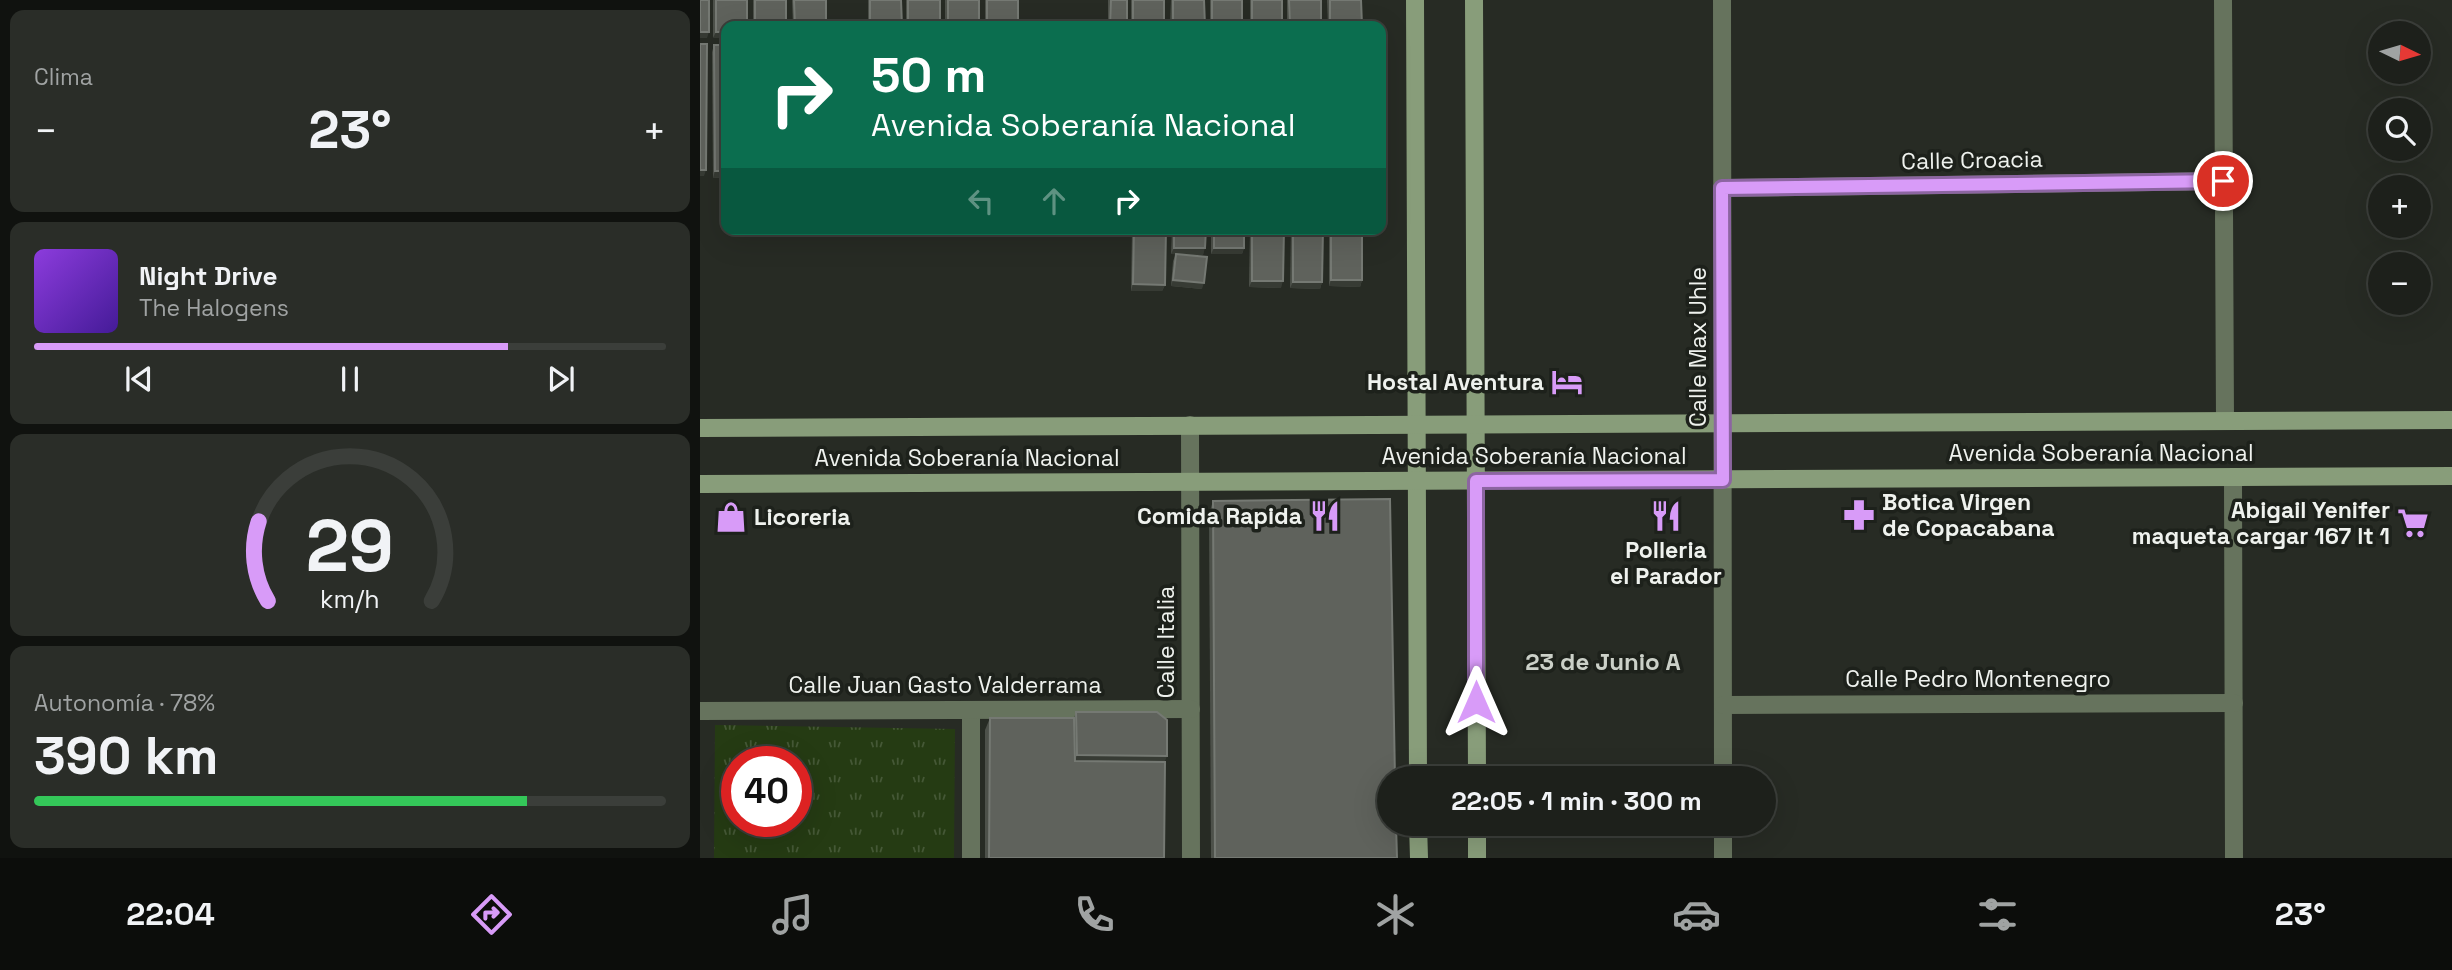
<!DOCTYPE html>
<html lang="es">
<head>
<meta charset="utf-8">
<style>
	body { margin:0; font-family:"Space Grotesk",sans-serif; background:#2a2d28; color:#f1f3f6; height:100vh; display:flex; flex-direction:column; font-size:26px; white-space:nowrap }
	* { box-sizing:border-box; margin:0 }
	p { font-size:23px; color:#a0a3a3 }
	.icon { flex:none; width:38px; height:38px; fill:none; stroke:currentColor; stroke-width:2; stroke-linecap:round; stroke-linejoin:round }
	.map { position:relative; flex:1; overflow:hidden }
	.panel { display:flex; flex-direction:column; gap:10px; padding:10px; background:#10120f; width:700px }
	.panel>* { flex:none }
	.banner { position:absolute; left:21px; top:21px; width:665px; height:214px; border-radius:14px; box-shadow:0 7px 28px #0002,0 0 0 2px #3b3e3a; background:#0b6e4f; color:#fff; overflow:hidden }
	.needle { width:46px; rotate:95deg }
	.buttons { position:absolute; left:1668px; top:21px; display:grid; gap:14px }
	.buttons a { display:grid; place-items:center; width:63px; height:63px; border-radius:50%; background:#1d201b; box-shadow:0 7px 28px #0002,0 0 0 2px #3b3e3a; font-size:35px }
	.speed { position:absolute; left:21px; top:746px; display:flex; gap:14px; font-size:35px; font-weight:700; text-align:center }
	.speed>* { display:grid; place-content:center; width:91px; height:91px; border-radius:50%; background:#1d201b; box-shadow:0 7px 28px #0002,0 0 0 2px #3b3e3a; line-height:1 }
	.speed .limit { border:10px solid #d22; background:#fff; color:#111 }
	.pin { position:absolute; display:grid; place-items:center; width:60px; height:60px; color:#fff; margin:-30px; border:4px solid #fff; border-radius:50%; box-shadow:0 2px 7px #0007 }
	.me { position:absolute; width:77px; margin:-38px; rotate:0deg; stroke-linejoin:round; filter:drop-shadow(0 0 5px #0008) }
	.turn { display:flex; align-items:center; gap:24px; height:147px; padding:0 35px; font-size:32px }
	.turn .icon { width:91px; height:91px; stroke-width:2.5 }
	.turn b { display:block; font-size:49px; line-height:60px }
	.lanes { display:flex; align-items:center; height:66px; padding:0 35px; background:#0003; justify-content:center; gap:35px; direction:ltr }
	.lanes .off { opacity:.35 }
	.big { font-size:52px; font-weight:700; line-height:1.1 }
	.panel .widget { flex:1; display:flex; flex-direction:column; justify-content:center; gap:10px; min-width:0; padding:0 24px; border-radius:14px; background:#2a2d28 }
	.panel .dial { align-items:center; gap:0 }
	.dial svg { height:182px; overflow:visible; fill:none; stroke:#3b3e3a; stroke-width:7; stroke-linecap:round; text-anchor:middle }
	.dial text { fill:#f1f3f6; stroke:none }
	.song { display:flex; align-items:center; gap:21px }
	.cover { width:84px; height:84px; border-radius:10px; background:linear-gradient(135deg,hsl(270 70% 55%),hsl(260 70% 35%)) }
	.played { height:7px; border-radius:4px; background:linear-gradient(90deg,#d89bf8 75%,#3b3e3a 75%) }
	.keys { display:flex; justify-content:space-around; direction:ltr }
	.heat { display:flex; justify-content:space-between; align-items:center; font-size:38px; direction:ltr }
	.charge { height:10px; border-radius:5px; background:linear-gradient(90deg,#34c759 78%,#3b3e3a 0) }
	.trip { position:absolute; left:677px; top:766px; width:399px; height:70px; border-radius:35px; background:#1d201b; box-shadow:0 7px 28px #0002,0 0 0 2px #3b3e3a; font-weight:700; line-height:70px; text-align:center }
	.dock { display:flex; height:112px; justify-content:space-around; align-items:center; background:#0c0d0b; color:#a0a3a3 }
	.dock .icon { width:49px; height:49px }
	.dock .active { color:#d89bf8 }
	.dock b { font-size:32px; color:#f1f3f6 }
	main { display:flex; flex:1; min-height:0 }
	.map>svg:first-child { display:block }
</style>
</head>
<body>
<main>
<section class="panel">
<div class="widget"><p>Clima</p>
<div class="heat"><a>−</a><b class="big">23°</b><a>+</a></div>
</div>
<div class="widget">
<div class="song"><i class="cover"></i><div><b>Night Drive</b><p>The Halogens</p></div></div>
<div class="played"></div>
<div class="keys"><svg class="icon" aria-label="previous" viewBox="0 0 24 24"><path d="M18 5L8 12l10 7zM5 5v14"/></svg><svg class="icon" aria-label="pause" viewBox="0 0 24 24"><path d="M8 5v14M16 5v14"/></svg><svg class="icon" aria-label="next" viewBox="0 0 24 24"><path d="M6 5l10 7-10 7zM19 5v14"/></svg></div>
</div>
<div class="widget dial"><svg viewBox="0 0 100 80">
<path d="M14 69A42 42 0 1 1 86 69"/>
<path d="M14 69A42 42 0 0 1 10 34" stroke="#d89bf8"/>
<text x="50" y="56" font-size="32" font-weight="700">29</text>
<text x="50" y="72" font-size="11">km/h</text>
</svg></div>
<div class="widget"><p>Autonomía · 78%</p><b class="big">390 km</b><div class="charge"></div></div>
</section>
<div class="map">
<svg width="1752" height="858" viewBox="0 0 1752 858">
	<defs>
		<pattern id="park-tufts" width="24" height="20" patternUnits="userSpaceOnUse" patternTransform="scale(1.75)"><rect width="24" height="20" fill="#253b13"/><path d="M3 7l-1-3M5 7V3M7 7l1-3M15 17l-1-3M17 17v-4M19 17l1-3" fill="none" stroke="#455836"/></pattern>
	</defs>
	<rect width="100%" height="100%" fill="#272b24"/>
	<path fill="url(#park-tufts)" fill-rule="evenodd" d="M15 725 255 729 254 858H14ZM37 761H96V821H37Z"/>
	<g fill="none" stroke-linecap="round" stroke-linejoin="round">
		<g stroke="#66735d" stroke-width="18">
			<polyline points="1022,0 1023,779"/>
			<polyline points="1523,0 1525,420"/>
			<polyline points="1022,188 1523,181"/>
			<polyline points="490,425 491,858"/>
			<polyline points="1533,477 1534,858"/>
			<polyline points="1023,705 1534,703"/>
			<polyline points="271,710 271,858"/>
			<polyline points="0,711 491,709"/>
			<polyline points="1023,824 1023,858"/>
		</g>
		<g stroke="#889d7a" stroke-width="18">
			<polyline points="715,0 718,779"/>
			<polyline points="774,0 777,779"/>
			<polyline points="0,428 1752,420"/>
			<polyline points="0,484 1752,476"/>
			<polyline points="718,824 719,858"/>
			<polyline points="777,824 777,858"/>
		</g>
	</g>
	<g fill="#4d514a">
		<polygon points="13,0 47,0 13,38"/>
		<rect x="53" y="0" width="33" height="26"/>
		<polygon points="92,0 126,0 126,26 93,26"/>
		<polygon points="168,0 201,0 202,26 168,26"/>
		<rect x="206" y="0" width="34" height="26"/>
		<rect x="245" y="0" width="34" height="26"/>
		<rect x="285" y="0" width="33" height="26"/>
		<rect x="408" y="0" width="19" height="26"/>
		<polygon points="431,0 464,0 463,26 431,26"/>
		<polygon points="471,0 504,0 505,26 470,26"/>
		<polygon points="510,0 542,0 540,26 510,26"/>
		<polygon points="550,0 582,0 581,26 550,26"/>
		<polygon points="587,0 621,0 620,26 587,26"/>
		<polygon points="627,0 661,0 662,26 628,26"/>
		<polygon points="14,45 26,177 13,178 12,52"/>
		<polygon points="432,229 466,229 465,285 462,291 431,291"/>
		<polygon points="472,229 506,229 503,255 471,254"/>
		<polygon points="511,229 544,229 544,248 542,254 511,254"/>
		<polygon points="550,229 584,229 581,288 549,287"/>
		<polygon points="591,229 623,229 622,282 620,289 590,288"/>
		<polygon points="629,229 662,229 662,280 660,287 629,286"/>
		<polygon points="476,254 502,289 471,286 473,261"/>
		<polygon points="513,501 697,858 511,858 509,514"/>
		<polygon points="376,712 465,762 464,858 285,858 285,730 290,718 374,718"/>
	</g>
	<g fill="#373b34">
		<polygon points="512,21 542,21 540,26 510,26"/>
		<polygon points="552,22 582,22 581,26 551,26"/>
		<polygon points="433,23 464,23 463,26 432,26"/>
		<polygon points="621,23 620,26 589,26 590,24"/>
		<polygon points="0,32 9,32 7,38 0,38"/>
		<polygon points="16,32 26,32 26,38 13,38"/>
		<polygon points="0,170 6,170 4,176 0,176"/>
		<polygon points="15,171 26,171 26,177 13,178"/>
		<polygon points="474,248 505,248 503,255 471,254"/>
		<polygon points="514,248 544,248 542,254 511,254"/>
		<polygon points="473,280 504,283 502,289 471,286"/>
		<polygon points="631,280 662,280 660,287 629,286"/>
		<polygon points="552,281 583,281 581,288 549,287"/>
		<polygon points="593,282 622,282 620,289 590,288"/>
		<polygon points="433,284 465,285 462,291 431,291"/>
		<polygon points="377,755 467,756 460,774 371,773"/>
	</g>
	<g fill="#5f625c" stroke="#757973" stroke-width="2">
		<rect x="0" y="0" width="9" height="32"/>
		<polygon points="16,0 47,0 47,26 26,26 26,32 16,32"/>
		<rect x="55" y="0" width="31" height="26"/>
		<polygon points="94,0 126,0 126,26 95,26"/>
		<polygon points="170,0 201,0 202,26 170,26"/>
		<rect x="208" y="0" width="32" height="26"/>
		<rect x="248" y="0" width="31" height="26"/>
		<rect x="287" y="0" width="31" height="26"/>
		<polygon points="411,0 427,0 427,26 410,26"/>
		<rect x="433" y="0" width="31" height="23"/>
		<polygon points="473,0 504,0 505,26 473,26"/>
		<rect x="512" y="0" width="30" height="21"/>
		<rect x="552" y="0" width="30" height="22"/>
		<polygon points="589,0 621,0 621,23 590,24"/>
		<polygon points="630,0 661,0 662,25 630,26"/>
		<polygon points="0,44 7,44 6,170 0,170"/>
		<polygon points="14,45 26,45 26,171 15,171"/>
		<polygon points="434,229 466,229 465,285 433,284"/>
		<polygon points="474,229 506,229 505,248 474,248"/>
		<rect x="514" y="229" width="30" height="19"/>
		<polygon points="552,229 584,229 583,281 552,281"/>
		<polygon points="593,229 623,229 622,282 593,282"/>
		<rect x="631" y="229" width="31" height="51"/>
		<polygon points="476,254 507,257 504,283 473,280"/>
		<polygon points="690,499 695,779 690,779 690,824 696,824 697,858 515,858 513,501"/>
		<polygon points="376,712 457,712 467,720 467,756 377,755"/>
		<polygon points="290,718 374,718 375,761 465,762 464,858 289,858"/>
	</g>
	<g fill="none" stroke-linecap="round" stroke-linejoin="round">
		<defs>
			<polyline id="route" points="776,702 776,481 1023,480 1022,188 1523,181"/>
		</defs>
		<use href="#route" stroke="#8c65a1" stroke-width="18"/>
		<use href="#route" stroke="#d89bf8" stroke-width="12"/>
	</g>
	<defs>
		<symbol id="hotel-bare" viewBox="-9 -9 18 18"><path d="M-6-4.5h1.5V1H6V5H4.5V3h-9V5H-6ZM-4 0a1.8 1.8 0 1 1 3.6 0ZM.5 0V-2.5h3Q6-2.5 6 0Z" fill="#d89bf8" stroke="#1d211b" stroke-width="2.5" paint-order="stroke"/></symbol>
		<symbol id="pharmacy-bare" viewBox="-9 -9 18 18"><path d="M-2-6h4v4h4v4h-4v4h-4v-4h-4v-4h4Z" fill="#d89bf8" stroke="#1d211b" stroke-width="2.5" paint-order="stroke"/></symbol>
		<symbol id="restaurant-bare" viewBox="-9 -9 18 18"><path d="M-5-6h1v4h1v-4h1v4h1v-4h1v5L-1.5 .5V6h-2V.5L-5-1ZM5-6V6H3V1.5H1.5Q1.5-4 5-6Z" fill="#d89bf8" stroke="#1d211b" stroke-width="2.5" paint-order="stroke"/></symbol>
		<symbol id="shop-bare" viewBox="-9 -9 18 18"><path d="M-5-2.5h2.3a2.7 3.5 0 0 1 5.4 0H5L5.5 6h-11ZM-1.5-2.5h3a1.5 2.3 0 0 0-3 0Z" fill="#d89bf8" stroke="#1d211b" stroke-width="2.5" paint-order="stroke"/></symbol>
		<symbol id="supermarket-bare" viewBox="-9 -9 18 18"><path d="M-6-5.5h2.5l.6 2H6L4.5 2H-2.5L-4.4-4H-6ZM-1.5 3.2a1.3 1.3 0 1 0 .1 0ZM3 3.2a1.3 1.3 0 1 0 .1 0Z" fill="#d89bf8" stroke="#1d211b" stroke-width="2.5" paint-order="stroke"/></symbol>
	</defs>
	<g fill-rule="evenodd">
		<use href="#hotel-bare" x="845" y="360" width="44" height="44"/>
		<use href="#pharmacy-bare" x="1137" y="493" width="44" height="44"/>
		<use href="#restaurant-bare" x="603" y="494" width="44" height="44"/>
		<use href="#restaurant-bare" x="944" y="494" width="44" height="44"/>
		<use href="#shop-bare" x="9" y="495" width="44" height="44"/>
		<use href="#supermarket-bare" x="1691" y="501" width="44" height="44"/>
	</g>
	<g text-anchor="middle" stroke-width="7" stroke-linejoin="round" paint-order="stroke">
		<g font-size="23" fill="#eff2ee" stroke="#1d211b">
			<text transform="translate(1272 160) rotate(-1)" y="8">Calle Croacia</text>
			<text transform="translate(998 347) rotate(-90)" y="8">Calle Max Uhle</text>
			<text x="1401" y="461">Avenida Soberanía Nacional</text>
			<text x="834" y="464">Avenida Soberanía Nacional</text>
			<text x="267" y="466">Avenida Soberanía Nacional</text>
			<text transform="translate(466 642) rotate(-90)" y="8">Calle Italia</text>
			<text x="1278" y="687">Calle Pedro Montenegro</text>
			<text x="245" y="693">Calle Juan Gasto Valderrama</text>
		</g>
		<g font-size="23" font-weight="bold" fill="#eff2ee" stroke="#1d211b" text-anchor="end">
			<text x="844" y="390">Hostal Aventura</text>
			<text x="1182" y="510" text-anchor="start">Botica Virgen<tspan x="1182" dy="26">de Copacabana</tspan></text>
			<text x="1690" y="518">Abigail Yenifer<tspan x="1690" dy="26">maqueta cargar 167 lt 1</tspan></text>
			<text x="602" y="524">Comida Rapida</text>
			<text x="54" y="525" text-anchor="start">Licoreria</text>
			<text x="966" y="558" text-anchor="middle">Polleria<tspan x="966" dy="26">el Parador</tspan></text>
		</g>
		<g font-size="24" font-weight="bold" fill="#cbd0c8" stroke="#1d211b">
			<text x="903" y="670">23 de Junio A</text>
		</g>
	</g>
</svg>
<div class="buttons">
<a><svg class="needle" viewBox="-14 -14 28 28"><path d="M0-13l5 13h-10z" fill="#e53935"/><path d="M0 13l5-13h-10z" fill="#a0a3a3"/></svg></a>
<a><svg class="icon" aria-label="search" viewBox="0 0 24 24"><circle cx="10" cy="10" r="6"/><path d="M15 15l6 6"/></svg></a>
<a>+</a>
<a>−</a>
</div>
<div class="speed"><div class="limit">40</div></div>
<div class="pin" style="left:1523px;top:181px;background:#d93025"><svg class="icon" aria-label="arrive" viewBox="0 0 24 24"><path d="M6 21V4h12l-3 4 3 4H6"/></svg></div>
<svg class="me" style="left:776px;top:702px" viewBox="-20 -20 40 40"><path d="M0-17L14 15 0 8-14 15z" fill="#d89bf8" stroke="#fff" stroke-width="4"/></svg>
<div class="trip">22:05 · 1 min · 300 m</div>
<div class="banner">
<div class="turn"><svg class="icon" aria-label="right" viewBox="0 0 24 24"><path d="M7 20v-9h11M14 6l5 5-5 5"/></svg><div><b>50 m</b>Avenida Soberanía Nacional</div></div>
<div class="lanes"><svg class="icon off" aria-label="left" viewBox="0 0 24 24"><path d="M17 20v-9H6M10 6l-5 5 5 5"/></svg><svg class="icon off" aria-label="ahead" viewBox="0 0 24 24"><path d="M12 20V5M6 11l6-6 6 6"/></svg><svg class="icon" aria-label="right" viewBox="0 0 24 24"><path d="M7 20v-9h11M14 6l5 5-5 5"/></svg></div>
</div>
</div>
</main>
<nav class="dock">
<b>22:04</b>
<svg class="icon active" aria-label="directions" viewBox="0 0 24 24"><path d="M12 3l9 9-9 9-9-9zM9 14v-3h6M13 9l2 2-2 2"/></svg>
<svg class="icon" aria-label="music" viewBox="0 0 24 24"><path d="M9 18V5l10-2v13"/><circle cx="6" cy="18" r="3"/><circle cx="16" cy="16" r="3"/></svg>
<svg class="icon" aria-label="phone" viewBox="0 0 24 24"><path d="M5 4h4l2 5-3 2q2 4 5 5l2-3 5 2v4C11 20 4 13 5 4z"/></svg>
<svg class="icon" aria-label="climate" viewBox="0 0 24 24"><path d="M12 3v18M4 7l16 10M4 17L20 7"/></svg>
<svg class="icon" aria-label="car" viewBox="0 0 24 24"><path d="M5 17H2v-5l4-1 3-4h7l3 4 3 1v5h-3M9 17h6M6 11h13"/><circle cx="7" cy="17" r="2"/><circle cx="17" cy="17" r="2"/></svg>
<svg class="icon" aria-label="filters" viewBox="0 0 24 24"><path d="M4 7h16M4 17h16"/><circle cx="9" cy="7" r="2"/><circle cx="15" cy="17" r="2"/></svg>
<b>23°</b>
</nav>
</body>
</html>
